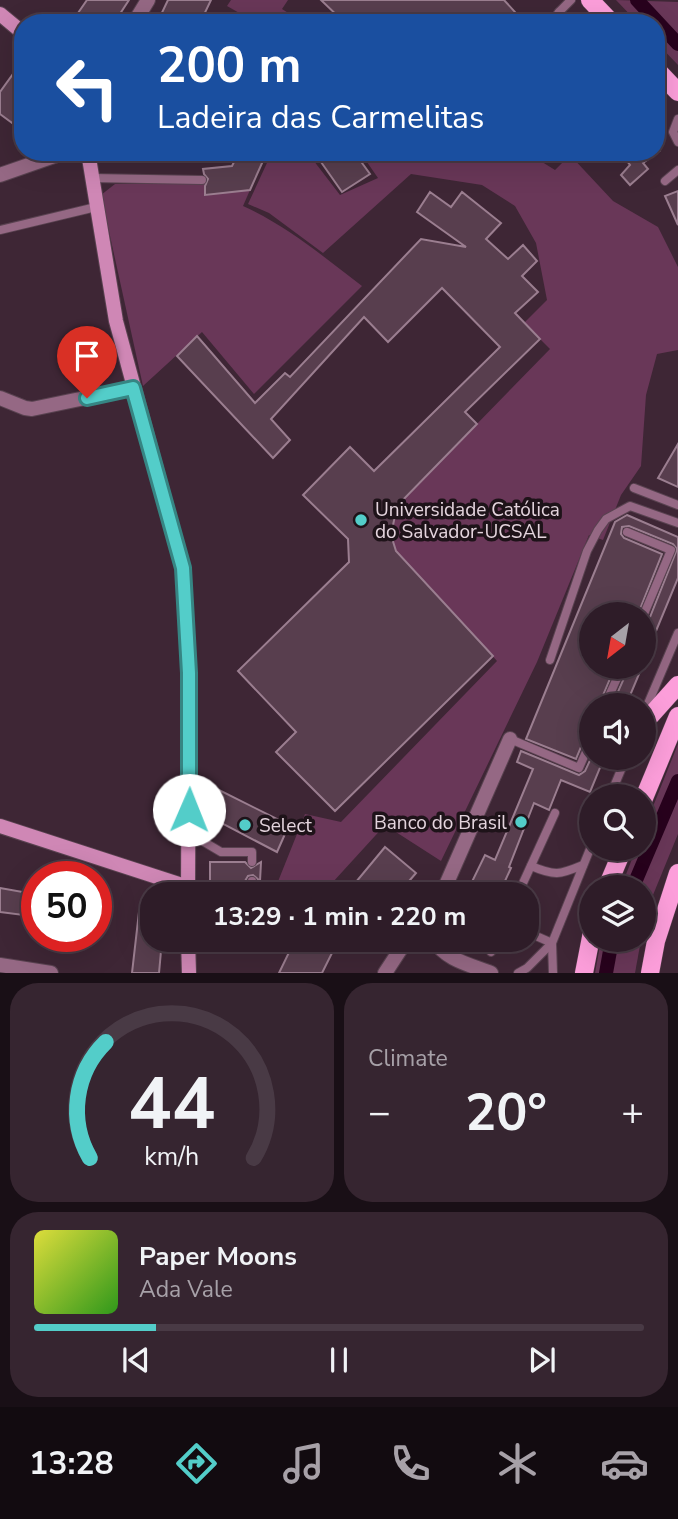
<!DOCTYPE html>
<html lang="en">
<head>
<meta charset="utf-8">
<style>
	body { margin:0; font-family:"Nunito Sans",sans-serif; background:#362530; color:#f1f3f6; height:100vh; display:flex; flex-direction:column; font-size:26px; white-space:nowrap }
	* { box-sizing:border-box; margin:0 }
	p { font-size:23px; color:#a7a1a8 }
	.icon { flex:none; width:38px; height:38px; fill:none; stroke:currentColor; stroke-width:2; stroke-linecap:round; stroke-linejoin:round }
	.map { position:relative; height:973px; overflow:hidden }
	.panel { display:flex; flex-direction:column; gap:10px; padding:10px; background:#190f16; flex:1 }
	.panel>* { flex:none }
	.banner { position:absolute; left:14px; top:14px; width:651px; height:147px; border-radius:28px; box-shadow:0 7px 28px #0002,0 0 0 2px #493a45; background:#1a4fa0; color:#fff; overflow:hidden }
	.needle { width:46px; rotate:211deg }
	.tools { position:absolute; left:579px; top:602px; display:grid; gap:14px }
	.tools a { display:grid; place-items:center; width:77px; height:77px; border-radius:50%; background:#2e1c28; box-shadow:0 7px 28px #0002,0 0 0 2px #493a45; font-size:35px }
	.speed { position:absolute; left:21px; top:861px; display:flex; gap:14px; font-size:35px; font-weight:700; text-align:center }
	.speed>* { display:grid; place-content:center; width:91px; height:91px; border-radius:50%; background:#2e1c28; box-shadow:0 7px 28px #0002,0 0 0 2px #493a45; line-height:1 }
	.speed .limit { border:10px solid #d22; background:#fff; color:#111 }
	.pin { position:absolute; display:grid; place-items:center; width:60px; height:60px; color:#fff; margin:-72px -30px; border-radius:50% 50% 50% 0; rotate:-45deg; box-shadow:0 0 7px #0007 }
	.pin .icon { rotate:45deg }
	.me { position:absolute; width:77px; margin:-38px; rotate:1deg; stroke-linejoin:round; filter:drop-shadow(0 0 5px #0008) }
	.turn { display:flex; align-items:center; gap:24px; height:147px; padding:0 28px; font-size:32px }
	.turn .icon { width:91px; height:91px; stroke-width:2.5 }
	.turn b { display:block; font-size:49px; line-height:60px }
	.big { font-size:52px; font-weight:700; line-height:1.1 }
	.panel .tile { flex:1; display:flex; flex-direction:column; justify-content:center; gap:10px; min-width:0; padding:0 24px; border-radius:28px; background:#362530 }
	.panel .dial { align-items:center; gap:0 }
	.dial svg { height:182px; overflow:visible; fill:none; stroke:#493a45; stroke-width:7; stroke-linecap:round; text-anchor:middle }
	.dial text { fill:#f1f3f6; stroke:none }
	.song { display:flex; align-items:center; gap:21px }
	.cover { width:84px; height:84px; border-radius:10px; background:linear-gradient(135deg,hsl(60 70% 55%),hsl(110 70% 35%)) }
	.played { height:7px; border-radius:4px; background:linear-gradient(90deg,#53cdc9 20%,#493a45 20%) }
	.keys { display:flex; justify-content:space-around; direction:ltr }
	.heat { display:flex; justify-content:space-between; align-items:center; font-size:38px; direction:ltr }
	.panel .tiles { flex:1; display:grid; gap:10px; grid-template-columns:1fr 1fr }
	.tile:last-child { grid-column:span 2 }
	.trip { position:absolute; left:140px; top:882px; width:399px; height:70px; border-radius:28px; background:#2e1c28; box-shadow:0 7px 28px #0002,0 0 0 2px #493a45; font-weight:700; line-height:70px; text-align:center }
	.tabs { display:flex; height:112px; justify-content:space-around; align-items:center; background:#120b10; color:#a7a1a8 }
	.tabs .icon { width:49px; height:49px }
	.tabs .on { color:#53cdc9 }
	.tabs b { font-size:32px; color:#f1f3f6 }
	.map>svg:first-child { display:block }
</style>
</head>
<body>
<div class="map">
<svg width="678" height="973" viewBox="0 0 678 973">
	<rect width="100%" height="100%" fill="#3e2635"/>
	<g fill="#693758">
		<polygon points="231,0 288,0 282,9 304,23 257,23 227,6"/>
		<polygon points="616,0 678,2 678,65 656,42 656,23 638,23"/>
		<polygon points="272,152 307,152 340,195 378,178 360,152 526,152 555,170 570,155 613,201 658,227 678,267 678,350 657,354 646,395 641,466 621,495 603,540 589,535 537,662 441,861 385,825 322,894 273,894 305,814 341,822 497,661 396,551 391,535 397,506 550,349 524,323 547,300 536,243 515,206 482,185 411,174 323,253 269,213 248,204"/>
		<path d="M204 183 206 195 250 190 243 206C287 226 324 257 362 286L254 394 202 332 143 386 101 195 115 184Z"/>
		<polygon points="678,744 678,834 653,895 644,928 644,887 621,887 636,849 644,849 644,829"/>
		<polygon points="601,940 641,940 635,973 595,973"/>
	</g>
	<g fill="none" stroke-linecap="round" stroke-linejoin="round">
		<g stroke="#28021d" stroke-width="14">
			<polyline points="637,0 678,44"/>
			<polyline points="633,887 678,781"/>
			<polyline points="606,973 612,940"/>
		</g>
	</g>
	<g fill="#583e4e" stroke="#9b7e90" stroke-width="2">
		<polygon points="87,0 129,0 114,23 90,23 78,13"/>
		<polygon points="168,0 211,0 200,23 157,23"/>
		<polygon points="321,0 504,0 525,23 345,23"/>
		<polygon points="13,74 23,82 23,131 0,114 0,92"/>
		<polygon points="239,152 267,152 250,190 205,195 205,186 208,179 204,174 203,169 232,166"/>
		<polygon points="314,152 354,152 370,174 342,192"/>
		<polygon points="620,152 658,152 643,163 648,169 630,185 621,175 630,165"/>
		<polygon points="678,191 678,225 665,196"/>
		<polygon points="430,192 451,207 462,192 501,223 486,239 508,259 523,245 537,261 522,276 538,292 515,313 540,339 465,412 477,424 397,506 391,535 396,551 493,656 335,811 276,752 296,732 238,671 349,562 348,539 303,495 350,447 374,471 500,347 442,288 388,342 364,317 271,419 290,440 273,458 177,356 197,336 255,403 285,373 290,377 421,239 466,247 417,212"/>
		<polygon points="678,444 678,487 658,478"/>
		<polygon points="627,515 678,537 678,578 644,660 644,620 650,617 677,549 673,544 629,526 622,527 621,534 624,538 662,554 638,614 592,614 592,667 615,667 599,705 592,705 592,732 586,735 576,759 526,739 615,522"/>
		<polygon points="629,667 642,667 626,705 612,705"/>
		<polygon points="521,751 579,775 585,771 592,756 592,758 604,758 590,792 561,780 549,810 534,803 509,867 511,868 499,894 466,894 485,855 495,860 533,769 517,762"/>
		<polygon points="207,784 289,825 277,852 208,816"/>
		<polygon points="385,847 416,873 398,894 346,894"/>
		<polygon points="210,862 245,862 251,868 261,862 260,881 253,875 248,876 245,881 210,881"/>
		<polygon points="0,888 34,894 31,916 0,912"/>
		<polygon points="139,912 152,914 152,940 162,940 159,973 132,973"/>
		<polygon points="295,940 330,940 337,943 322,973 279,973"/>
	</g>
	<g fill="none" stroke-linecap="round" stroke-linejoin="round">
		<defs>
			<g id="lane">
				<polyline points="551,23 559,12"/>
				<polyline points="569,23 559,12 571,0"/>
				<polyline points="678,119 673,132 678,142"/>
				<polyline points="92,178 202,180"/>
				<polyline points="665,181 678,170"/>
				<polyline points="0,230 96,207"/>
				<polyline points="634,488 678,505"/>
				<polyline points="627,532 671,550 644,614"/>
				<polyline points="550,660 587,551 598,530 606,519 630,506 678,523"/>
				<polyline points="605,705 622,667"/>
				<polyline points="644,713 678,633"/>
				<polyline points="510,739 579,768 592,738"/>
				<polyline points="610,796 626,758"/>
				<polyline points="189,833 221,852 252,852 252,862"/>
				<path d="M531 866C555 876 559 875 583 865"/>
				<polyline points="188,892 252,892 252,881"/>
				<polyline points="518,894 555,813"/>
				<polyline points="527,932 552,943 553,973"/>
				<polyline points="491,952 497,940"/>
				<polyline points="518,973 527,968 552,943 592,844"/>
			</g>
			<g id="street">
				<polyline points="134,23 148,0"/>
				<polyline points="0,175 66,152"/>
				<polyline points="0,398 25,408 32,409 133,388"/>
				<polyline points="442,894 510,739"/>
				<path d="M434 940C445 960 471 965 491 973"/>
				<polyline points="0,965 51,973"/>
				<polyline points="385,973 402,947 416,940"/>
			</g>
			<g id="secondary">
				<polyline points="0,14 23,33"/>
				<polyline points="88,152 116,321 183,568 189,673 188,894"/>
				<polyline points="0,826 188,887"/>
				<polyline points="188,940 189,973"/>
			</g>
			<g id="primary">
				<polyline points="590,0 612,23"/>
				<polyline points="656,69 678,92"/>
				<polyline points="644,723 678,685"/>
				<polyline points="644,798 678,716"/>
				<polyline points="607,887 623,849"/>
				<polyline points="584,973 592,932"/>
				<polyline points="650,973 656,941 678,873"/>
			</g>
		</defs>
		<use href="#lane" stroke="#594250" stroke-width="10"/>
		<use href="#street" stroke="#594250" stroke-width="16"/>
		<use href="#secondary" stroke="#594250" stroke-width="16"/>
		<use href="#primary" stroke="#594250" stroke-width="19"/>
		<use href="#lane" stroke="#956884" stroke-width="8"/>
		<use href="#street" stroke="#956884" stroke-width="14"/>
		<use href="#secondary" stroke="#cf87b5" stroke-width="14"/>
		<use href="#primary" stroke="#fc9eda" stroke-width="18"/>
	</g>
	<g fill="none" stroke-linecap="round" stroke-linejoin="round">
		<defs>
			<polyline id="route" points="87,398 133,388 183,568 189,673 189,810"/>
		</defs>
		<use href="#route" stroke="#368583" stroke-width="18"/>
		<use href="#route" stroke="#53cdc9" stroke-width="12"/>
	</g>
	<g fill="#53cdc9" stroke="#1e1319" stroke-width="2.5">
		<circle cx="361" cy="520" r="7"/>
		<circle cx="521" cy="822" r="7"/>
		<circle cx="245" cy="825" r="7"/>
	</g>
	<g text-anchor="middle" stroke-width="7" stroke-linejoin="round" paint-order="stroke">
		<g font-size="19" fill="#e4d4dd" stroke="#1e1319" text-anchor="start">
			<text x="375" y="516">Universidade Católica<tspan x="375" dy="22">do Salvador-UCSAL</tspan></text>
			<text x="507" y="829" text-anchor="end">Banco do Brasil</text>
			<text x="259" y="832">Select</text>
		</g>
	</g>
</svg>
<div class="tools">
<a><svg class="needle" viewBox="-14 -14 28 28"><path d="M0-13l5 13h-10z" fill="#e53935"/><path d="M0 13l5-13h-10z" fill="#a7a1a8"/></svg></a>
<a><svg class="icon" aria-label="sound" viewBox="0 0 24 24"><path d="M4 9h4l5-4v14l-5-4H4zM17 9q2 3 0 6"/></svg></a>
<a><svg class="icon" aria-label="search" viewBox="0 0 24 24"><circle cx="10" cy="10" r="6"/><path d="M15 15l6 6"/></svg></a>
<a><svg class="icon" aria-label="layers" viewBox="0 0 24 24"><path d="M12 4l9 5-9 5-9-5zM3 14l9 5 9-5"/></svg></a>
</div>
<div class="speed"><div class="limit">50</div></div>
<div class="pin" style="left:87px;top:398px;background:#d93025"><svg class="icon" aria-label="arrive" viewBox="0 0 24 24"><path d="M6 21V4h12l-3 4 3 4H6"/></svg></div>
<svg class="me" style="left:189px;top:810px" viewBox="-20 -20 40 40"><circle r="19" fill="#fff"/><path d="M0-13L10 11 0 6-10 11z" fill="#53cdc9"/></svg>
<div class="trip">13:29 · 1 min · 220 m</div>
<div class="banner">
<div class="turn"><svg class="icon" aria-label="left" viewBox="0 0 24 24"><path d="M17 20v-9H6M10 6l-5 5 5 5"/></svg><div><b>200 m</b>Ladeira das Carmelitas</div></div>
</div>
</div>
<section class="panel">
<div class="tiles">
<div class="tile dial"><svg viewBox="0 0 100 80">
<path d="M14 69A42 42 0 1 1 86 69"/>
<path d="M14 69A42 42 0 0 1 21 18" stroke="#53cdc9"/>
<text x="50" y="56" font-size="32" font-weight="700">44</text>
<text x="50" y="72" font-size="11">km/h</text>
</svg></div>
<div class="tile"><p>Climate</p>
<div class="heat"><a>−</a><b class="big">20°</b><a>+</a></div>
</div>
<div class="tile">
<div class="song"><i class="cover"></i><div><b>Paper Moons</b><p>Ada Vale</p></div></div>
<div class="played"></div>
<div class="keys"><svg class="icon" aria-label="previous" viewBox="0 0 24 24"><path d="M18 5L8 12l10 7zM5 5v14"/></svg><svg class="icon" aria-label="pause" viewBox="0 0 24 24"><path d="M8 5v14M16 5v14"/></svg><svg class="icon" aria-label="next" viewBox="0 0 24 24"><path d="M6 5l10 7-10 7zM19 5v14"/></svg></div>
</div>
</div>
</section>
<nav class="tabs">
<b>13:28</b>
<svg class="icon on" aria-label="directions" viewBox="0 0 24 24"><path d="M12 3l9 9-9 9-9-9zM9 14v-3h6M13 9l2 2-2 2"/></svg>
<svg class="icon" aria-label="music" viewBox="0 0 24 24"><path d="M9 18V5l10-2v13"/><circle cx="6" cy="18" r="3"/><circle cx="16" cy="16" r="3"/></svg>
<svg class="icon" aria-label="phone" viewBox="0 0 24 24"><path d="M5 4h4l2 5-3 2q2 4 5 5l2-3 5 2v4C11 20 4 13 5 4z"/></svg>
<svg class="icon" aria-label="climate" viewBox="0 0 24 24"><path d="M12 3v18M4 7l16 10M4 17L20 7"/></svg>
<svg class="icon" aria-label="car" viewBox="0 0 24 24"><path d="M5 17H2v-5l4-1 3-4h7l3 4 3 1v5h-3M9 17h6M6 11h13"/><circle cx="7" cy="17" r="2"/><circle cx="17" cy="17" r="2"/></svg>
</nav>
</body>
</html>
